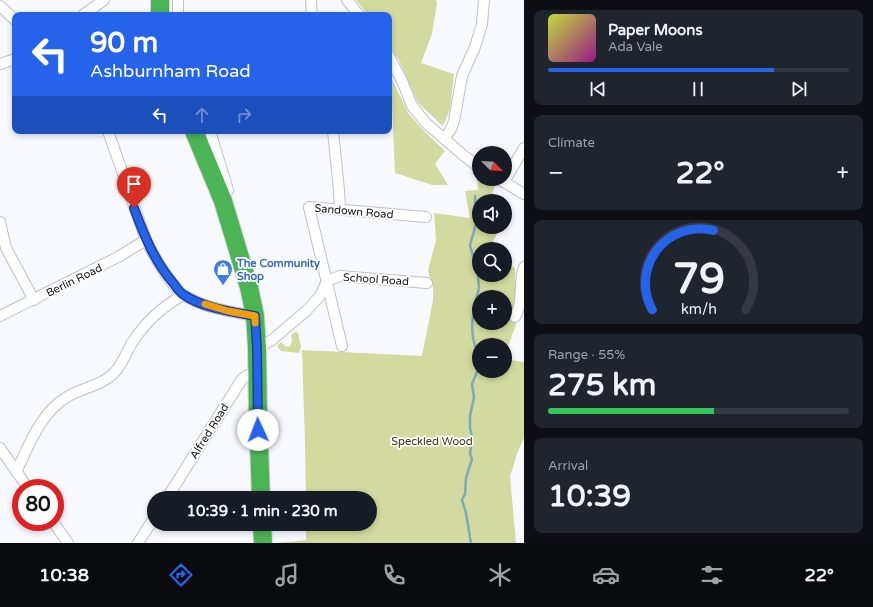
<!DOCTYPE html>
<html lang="en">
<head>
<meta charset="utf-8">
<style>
	body { margin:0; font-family:"Varela Round",sans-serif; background:#20242c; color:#f1f3f6; height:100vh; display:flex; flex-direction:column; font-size:15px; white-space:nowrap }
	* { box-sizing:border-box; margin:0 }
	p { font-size:13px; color:#9ea1a6 }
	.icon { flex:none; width:22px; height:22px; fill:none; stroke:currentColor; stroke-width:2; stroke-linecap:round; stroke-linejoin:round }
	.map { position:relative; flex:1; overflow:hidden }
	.panel { display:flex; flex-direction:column; gap:10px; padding:10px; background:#0d0f14; width:349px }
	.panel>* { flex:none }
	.top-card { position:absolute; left:12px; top:12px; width:380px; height:122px; border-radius:8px; box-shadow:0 2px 6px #0003; background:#2563eb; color:#fff; overflow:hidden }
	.needle { width:26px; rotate:114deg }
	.fabs { position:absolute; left:472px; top:146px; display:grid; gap:8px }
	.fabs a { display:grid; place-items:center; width:40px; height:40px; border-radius:50%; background:#171b24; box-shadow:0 2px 6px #0003; font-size:20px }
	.speed { position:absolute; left:12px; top:479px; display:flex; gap:8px; font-size:20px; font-weight:700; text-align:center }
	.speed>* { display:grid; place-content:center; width:52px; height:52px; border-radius:50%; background:#171b24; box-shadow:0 2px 6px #0003; line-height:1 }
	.speed .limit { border:6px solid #d22; background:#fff; color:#111 }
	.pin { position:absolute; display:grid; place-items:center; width:34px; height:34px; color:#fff; margin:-41px -17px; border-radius:50% 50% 50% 0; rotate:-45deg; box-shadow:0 0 4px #0007 }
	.pin .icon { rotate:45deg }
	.me { position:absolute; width:44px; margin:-22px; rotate:358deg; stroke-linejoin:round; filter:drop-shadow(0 0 3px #0008) }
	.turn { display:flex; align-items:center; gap:14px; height:84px; padding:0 12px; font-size:18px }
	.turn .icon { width:52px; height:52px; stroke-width:2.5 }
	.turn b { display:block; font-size:28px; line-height:34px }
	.lanes { display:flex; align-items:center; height:38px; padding:0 12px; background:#0003; justify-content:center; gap:20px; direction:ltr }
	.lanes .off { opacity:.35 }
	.big { font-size:30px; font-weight:700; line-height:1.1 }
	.panel .card { flex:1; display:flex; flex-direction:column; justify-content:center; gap:6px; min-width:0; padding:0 14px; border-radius:8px; background:#20242c }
	.panel .dial { align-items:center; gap:0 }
	.dial svg { height:104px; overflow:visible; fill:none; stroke:#363941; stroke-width:7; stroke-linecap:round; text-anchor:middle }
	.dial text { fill:#f1f3f6; stroke:none }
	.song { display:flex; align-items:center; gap:12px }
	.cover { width:48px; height:48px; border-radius:6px; background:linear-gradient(135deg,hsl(70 70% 55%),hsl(310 70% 35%)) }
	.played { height:4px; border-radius:2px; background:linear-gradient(90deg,#2563eb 75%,#363941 75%) }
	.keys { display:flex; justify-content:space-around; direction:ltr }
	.heat { display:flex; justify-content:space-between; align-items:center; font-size:22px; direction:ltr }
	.charge { height:6px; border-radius:3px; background:linear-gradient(90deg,#34c759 55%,#363941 0) }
	.trip { position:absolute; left:147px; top:491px; width:230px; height:40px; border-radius:20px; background:#171b24; box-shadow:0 2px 6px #0003; font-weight:700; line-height:40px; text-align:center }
	.menu { display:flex; height:64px; justify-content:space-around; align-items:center; background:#090b0e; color:#9ea1a6 }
	.menu .icon { width:28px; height:28px }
	.menu .selected { color:#2563eb }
	.menu b { font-size:18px; color:#f1f3f6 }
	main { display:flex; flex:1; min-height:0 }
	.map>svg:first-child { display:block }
</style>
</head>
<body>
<main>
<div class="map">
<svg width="524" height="543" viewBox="0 0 524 543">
	<rect width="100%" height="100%" fill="#f8f9fe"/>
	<g fill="#d2daa0" fill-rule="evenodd">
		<polygon points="356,0 436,0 437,3 432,34 421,63 454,74 450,109 443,126 418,103 399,60 389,46 389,15 368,15"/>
		<polygon points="389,73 408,113 425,132 445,151 435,164 448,185 432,185 395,173 392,105 389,95"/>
		<path d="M477 176 479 177V179H483L495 185 490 201H479V227H485L498 231 490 249H479V275H505V263L515 268 517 322 505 355 511 360 524 362V438L518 451 510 476 516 543H275L306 540V524H370V498H306L305 444 302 350 422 356 433 300V288L428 270 436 240 434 213 470 218 465 191 478 190ZM479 297H505V323H479ZM479 345H505V371H479Z"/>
		<polygon points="295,332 298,333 301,347 299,353 281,351 277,346 281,342 285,346 289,347 291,345 292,340 291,335"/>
	</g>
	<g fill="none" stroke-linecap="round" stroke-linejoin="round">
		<polyline stroke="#7dabb7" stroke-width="2.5" points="471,543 466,513 462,500 465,494 466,478 472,459 470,454 472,437 470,428 470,416 474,397 472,384 479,367 478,356 473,338 472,326 474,308 479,288 478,276 470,245 476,224 475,196"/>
		<defs>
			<g id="street">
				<polyline points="311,0 312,15"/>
				<polyline points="347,0 359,15"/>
				<polyline points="0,6 15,20"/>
				<polyline points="83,15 104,0"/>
				<polyline points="178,15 178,0"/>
				<polyline points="389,56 403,83 412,106 427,124 463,155 479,167"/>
				<polyline points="0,64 15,59"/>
				<path d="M108 131 146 240C153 254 171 287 184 295 203 308 233 312 255 316"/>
				<polyline points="210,131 228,190 224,200"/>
				<polyline points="333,131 339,190 340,209"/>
				<polyline points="444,139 451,129 454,121 462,76 475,47 482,24 484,0"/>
				<polyline points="499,179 524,194"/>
				<polyline points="504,182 524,148"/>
				<polyline points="0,222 6,248 34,300"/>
				<polyline points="0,316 118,257 146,240"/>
				<path d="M515 317C524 302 518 284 524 267"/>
				<polyline points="342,346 309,207 426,217"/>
				<polyline points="257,348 272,340 306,311 320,296 327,281 340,276 427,283"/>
				<polyline points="0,448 28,488"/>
				<path d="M16 472C29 446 40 413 67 397 81 388 101 386 113 374 123 365 126 351 134 340 147 320 162 307 183 295"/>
				<polyline points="167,498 242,379 248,375 258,374"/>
				<polyline points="53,522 68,543"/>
				<polyline points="138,543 154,518"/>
			</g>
			<g id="highway">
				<polyline points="160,15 160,0"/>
				<polyline points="194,131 223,201 249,287 255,316 257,348 258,416 261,498"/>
				<polyline points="262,524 263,543"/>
			</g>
		</defs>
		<use href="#street" stroke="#bfc0c5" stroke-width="12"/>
		<use href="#highway" stroke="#d5d5d5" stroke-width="20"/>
		<use href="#street" stroke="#fff" stroke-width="10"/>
		<use href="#highway" stroke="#4bb455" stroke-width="18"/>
	</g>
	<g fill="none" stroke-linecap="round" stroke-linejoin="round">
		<defs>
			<path id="route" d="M134 208C144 235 154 261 174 284 177 288 180 293 184 295 203 308 233 312 255 316L257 348 258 430"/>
		</defs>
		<use href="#route" stroke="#184099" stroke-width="10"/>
		<use href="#route" stroke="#2563eb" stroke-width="7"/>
		<polyline stroke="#f59e0b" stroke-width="7" points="205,304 228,311 255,316 255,323"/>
	</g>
	<defs>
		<symbol id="shop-pin" viewBox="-11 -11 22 30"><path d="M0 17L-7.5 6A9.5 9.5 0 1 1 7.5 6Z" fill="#3f7fe0" stroke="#fff"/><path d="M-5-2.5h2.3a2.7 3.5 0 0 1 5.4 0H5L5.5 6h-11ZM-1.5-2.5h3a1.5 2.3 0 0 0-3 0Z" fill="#fff"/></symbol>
	</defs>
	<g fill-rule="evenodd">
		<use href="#shop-pin" x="212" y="258" width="22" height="30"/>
	</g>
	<g text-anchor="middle" stroke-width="3.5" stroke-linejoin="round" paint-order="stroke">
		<g font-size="11" fill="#131315" stroke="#fff">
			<text transform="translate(354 211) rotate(5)" y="4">Sandown Road</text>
			<text transform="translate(376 279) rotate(4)" y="4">School Road</text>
			<text transform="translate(74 280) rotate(-26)" y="4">Berlin Road</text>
			<text transform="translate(209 431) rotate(-58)" y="4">Alfred Road</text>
		</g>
		<g font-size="11" font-weight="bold" fill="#366cbe" stroke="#fff" text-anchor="start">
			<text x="237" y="267">The Community<tspan x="237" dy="13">Shop</tspan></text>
		</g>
		<g font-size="11" fill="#333710" stroke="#fff">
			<text x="432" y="445">Speckled Wood</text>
		</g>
	</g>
</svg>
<div class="fabs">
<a><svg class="needle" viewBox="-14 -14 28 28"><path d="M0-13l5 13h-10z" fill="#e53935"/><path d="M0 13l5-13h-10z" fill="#9ea1a6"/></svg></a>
<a><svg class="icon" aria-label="sound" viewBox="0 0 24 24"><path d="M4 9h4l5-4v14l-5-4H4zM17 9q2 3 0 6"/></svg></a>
<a><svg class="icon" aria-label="search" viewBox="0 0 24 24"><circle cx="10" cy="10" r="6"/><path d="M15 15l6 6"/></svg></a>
<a>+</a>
<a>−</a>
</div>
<div class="speed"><div class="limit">80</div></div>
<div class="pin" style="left:134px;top:208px;background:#d93025"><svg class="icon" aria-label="arrive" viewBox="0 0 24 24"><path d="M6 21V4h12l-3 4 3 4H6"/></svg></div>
<svg class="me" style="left:258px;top:430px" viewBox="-20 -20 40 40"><circle r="19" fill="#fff"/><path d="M0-13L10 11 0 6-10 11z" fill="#2563eb"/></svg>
<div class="trip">10:39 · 1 min · 230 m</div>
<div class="top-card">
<div class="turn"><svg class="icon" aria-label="left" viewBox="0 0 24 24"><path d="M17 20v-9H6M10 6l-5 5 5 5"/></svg><div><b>90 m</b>Ashburnham Road</div></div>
<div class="lanes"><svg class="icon" aria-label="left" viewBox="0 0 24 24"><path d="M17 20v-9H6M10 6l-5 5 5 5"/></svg><svg class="icon off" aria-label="ahead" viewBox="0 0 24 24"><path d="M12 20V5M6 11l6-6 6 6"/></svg><svg class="icon off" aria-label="right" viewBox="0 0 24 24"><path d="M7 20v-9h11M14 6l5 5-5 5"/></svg></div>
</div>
</div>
<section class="panel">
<div class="card">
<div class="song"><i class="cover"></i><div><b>Paper Moons</b><p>Ada Vale</p></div></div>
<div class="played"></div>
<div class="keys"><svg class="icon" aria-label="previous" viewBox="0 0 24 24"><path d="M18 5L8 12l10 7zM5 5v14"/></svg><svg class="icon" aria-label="pause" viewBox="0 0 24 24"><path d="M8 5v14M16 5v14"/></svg><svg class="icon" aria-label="next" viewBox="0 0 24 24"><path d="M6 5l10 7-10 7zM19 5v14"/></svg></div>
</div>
<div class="card"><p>Climate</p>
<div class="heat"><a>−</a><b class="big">22°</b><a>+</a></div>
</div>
<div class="card dial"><svg viewBox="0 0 100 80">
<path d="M14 69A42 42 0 1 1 86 69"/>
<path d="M14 69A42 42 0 0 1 61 8" stroke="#2563eb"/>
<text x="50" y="56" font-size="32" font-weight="700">79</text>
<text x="50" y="72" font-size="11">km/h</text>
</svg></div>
<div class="card"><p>Range · 55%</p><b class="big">275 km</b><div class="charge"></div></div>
<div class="card"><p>Arrival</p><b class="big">10:39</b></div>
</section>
</main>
<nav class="menu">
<b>10:38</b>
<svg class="icon selected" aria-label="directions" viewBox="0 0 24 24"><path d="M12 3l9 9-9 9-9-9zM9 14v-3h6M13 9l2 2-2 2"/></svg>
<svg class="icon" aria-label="music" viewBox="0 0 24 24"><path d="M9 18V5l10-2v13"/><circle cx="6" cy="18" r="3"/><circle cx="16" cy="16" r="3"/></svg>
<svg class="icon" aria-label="phone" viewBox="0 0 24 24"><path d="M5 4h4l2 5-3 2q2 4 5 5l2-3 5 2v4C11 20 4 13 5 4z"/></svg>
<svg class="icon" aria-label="climate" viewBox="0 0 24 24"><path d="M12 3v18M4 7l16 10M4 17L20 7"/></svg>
<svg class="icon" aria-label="car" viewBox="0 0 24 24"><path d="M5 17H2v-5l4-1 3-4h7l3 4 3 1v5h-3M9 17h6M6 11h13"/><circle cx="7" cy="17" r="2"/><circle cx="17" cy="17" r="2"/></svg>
<svg class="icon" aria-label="filters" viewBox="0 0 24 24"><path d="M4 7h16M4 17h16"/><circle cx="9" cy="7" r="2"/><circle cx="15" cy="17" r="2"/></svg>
<b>22°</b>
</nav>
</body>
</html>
